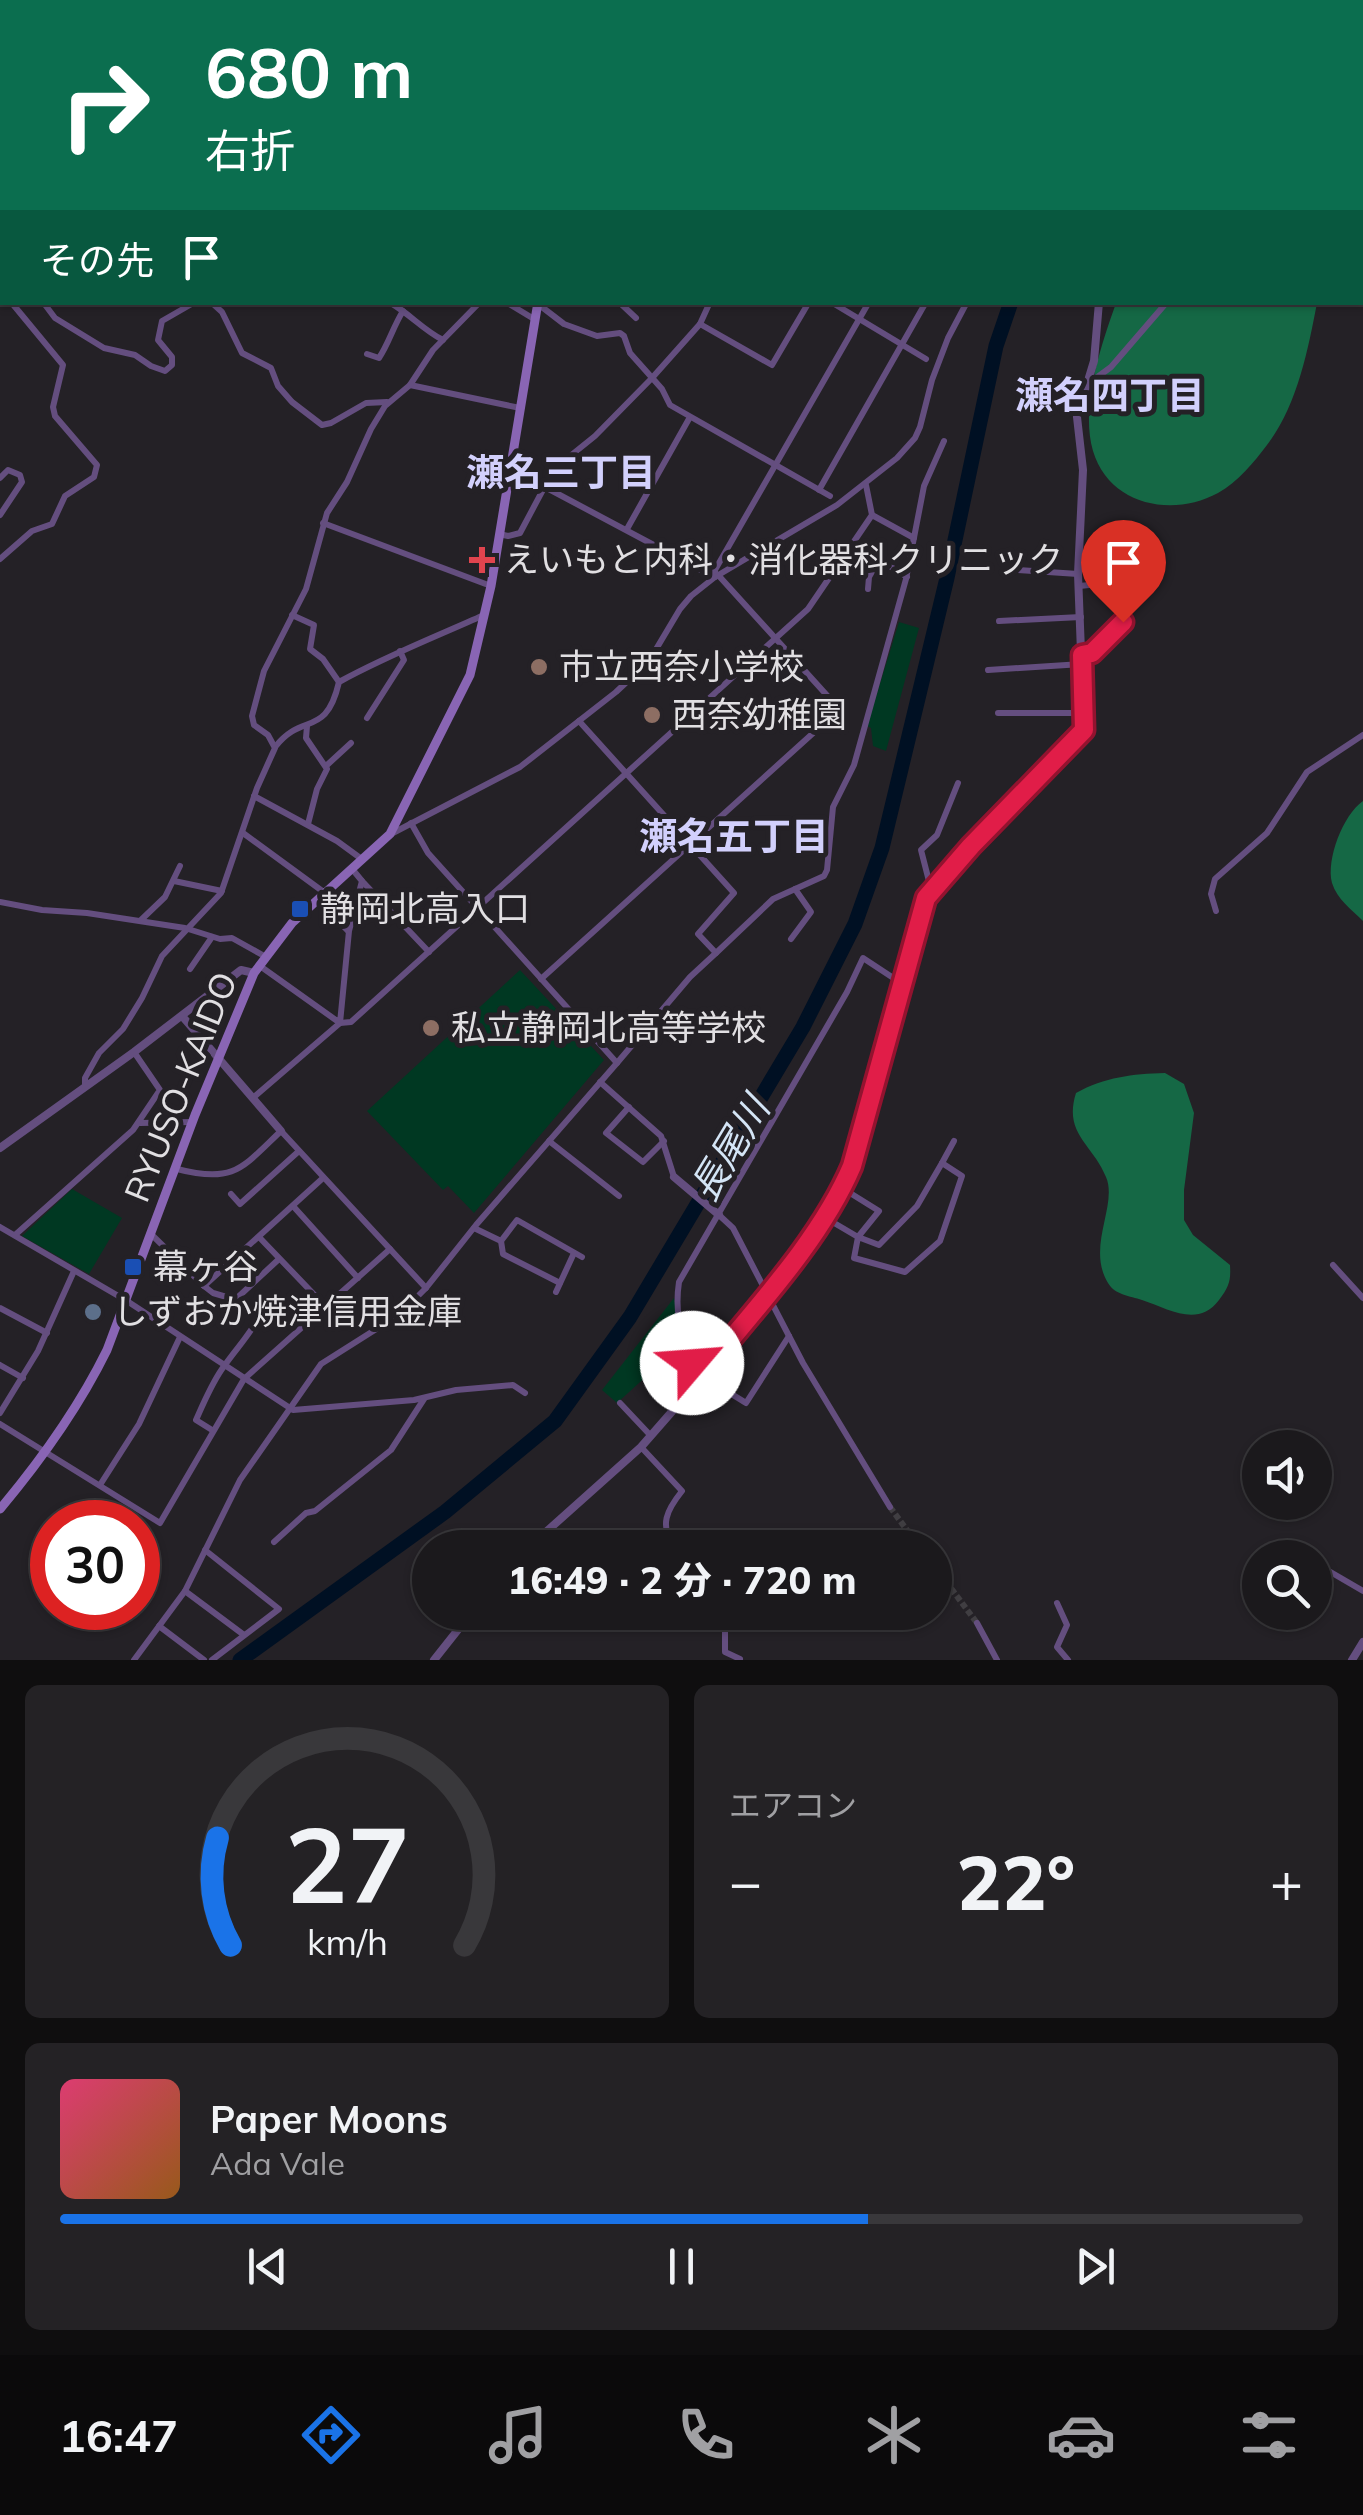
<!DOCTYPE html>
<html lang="ja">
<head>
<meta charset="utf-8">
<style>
	body { margin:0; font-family:Mulish,"Noto Sans JP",sans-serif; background:#242225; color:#f1f3f6; height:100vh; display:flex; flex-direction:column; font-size:38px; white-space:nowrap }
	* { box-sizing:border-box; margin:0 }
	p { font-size:32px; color:#a0a0a3 }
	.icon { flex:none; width:55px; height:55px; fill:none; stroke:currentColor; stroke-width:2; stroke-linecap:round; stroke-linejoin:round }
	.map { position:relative; height:1660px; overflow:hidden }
	.sheet { display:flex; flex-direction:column; gap:25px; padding:25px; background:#0f0e0f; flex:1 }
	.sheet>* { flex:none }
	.hud { position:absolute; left:0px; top:0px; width:1365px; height:305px; box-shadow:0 2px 8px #0004,0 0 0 2px #39383b; background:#0b6e4f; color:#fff; overflow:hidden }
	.fabs { position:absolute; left:1242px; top:1430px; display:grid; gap:20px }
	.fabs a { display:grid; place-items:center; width:90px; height:90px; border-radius:50%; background:#1b191c; box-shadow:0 2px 8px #0004,0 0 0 2px #39383b; font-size:50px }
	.speed { position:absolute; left:30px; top:1500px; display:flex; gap:20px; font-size:50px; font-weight:700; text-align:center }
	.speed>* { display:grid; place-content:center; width:130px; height:130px; border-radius:50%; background:#1b191c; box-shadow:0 2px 8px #0004,0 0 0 2px #39383b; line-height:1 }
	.speed .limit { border:15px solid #d22; background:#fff; color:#111 }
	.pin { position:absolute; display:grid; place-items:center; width:85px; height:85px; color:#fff; margin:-102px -42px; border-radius:50% 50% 50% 0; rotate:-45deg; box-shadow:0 0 10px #0007 }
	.pin .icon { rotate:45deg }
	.me { position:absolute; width:110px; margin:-55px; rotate:63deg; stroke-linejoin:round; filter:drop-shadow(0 0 8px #0008) }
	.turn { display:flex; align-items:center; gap:35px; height:210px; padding:0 40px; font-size:45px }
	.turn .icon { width:130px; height:130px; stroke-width:2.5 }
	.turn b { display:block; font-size:70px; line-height:85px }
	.then { display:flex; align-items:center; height:95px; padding:0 40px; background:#0003; gap:20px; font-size:38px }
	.big { font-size:75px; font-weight:800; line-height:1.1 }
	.sheet .widget { flex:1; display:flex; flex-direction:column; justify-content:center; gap:15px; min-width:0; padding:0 35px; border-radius:15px; background:#242225 }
	.sheet .dial { align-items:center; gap:0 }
	.dial svg { height:260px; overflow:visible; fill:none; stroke:#39383b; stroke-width:7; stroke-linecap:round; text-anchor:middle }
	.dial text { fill:#f1f3f6; stroke:none }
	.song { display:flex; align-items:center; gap:30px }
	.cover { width:120px; height:120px; border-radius:15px; background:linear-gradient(135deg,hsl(340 70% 55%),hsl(30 70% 35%)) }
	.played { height:10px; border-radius:5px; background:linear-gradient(90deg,#1a73e8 65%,#39383b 65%) }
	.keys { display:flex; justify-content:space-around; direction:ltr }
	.heat { display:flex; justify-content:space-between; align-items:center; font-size:55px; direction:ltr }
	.sheet .tiles { flex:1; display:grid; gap:25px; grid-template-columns:1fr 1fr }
	.widget:last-child { grid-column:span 2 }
	.trip { position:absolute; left:412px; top:1530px; width:540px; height:100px; border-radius:50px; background:#1b191c; box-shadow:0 2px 8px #0004,0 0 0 2px #39383b; font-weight:800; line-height:100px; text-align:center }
	.menu { display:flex; height:160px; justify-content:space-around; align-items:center; background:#0b0a0b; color:#a0a0a3 }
	.menu .icon { width:70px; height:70px }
	.menu .active { color:#1a73e8 }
	.menu b { font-size:45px; color:#f1f3f6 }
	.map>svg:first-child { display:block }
</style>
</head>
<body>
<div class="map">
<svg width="1363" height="1660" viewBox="0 0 1363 1660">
	<rect width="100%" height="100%" fill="#242126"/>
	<g fill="#003822">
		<polygon points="899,622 919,628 886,751 873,746 871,728 867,726"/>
		<polygon points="520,970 604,1060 474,1213 448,1186 443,1190 367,1111"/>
		<polygon points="72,1189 122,1218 89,1274 22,1236"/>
		<polygon points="674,1298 683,1343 617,1403 602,1390"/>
	</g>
	<g fill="#156845">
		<path d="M1116 303H1317C1308 350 1297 406 1267 445 1254 462 1238 482 1218 493 1172 518 1109 505 1093 451 1080 406 1101 346 1116 303Z"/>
		<path d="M1363 801V921C1351 909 1337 899 1332 883 1326 859 1343 815 1363 801Z"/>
		<path d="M1165 1073 1184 1084 1194 1113 1184 1190V1220L1193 1235 1230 1265C1231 1281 1229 1287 1219 1300 1198 1328 1169 1309 1142 1300 1130 1296 1115 1295 1108 1283 1086 1247 1118 1205 1106 1177 1093 1144 1063 1134 1076 1093 1105 1077 1132 1074 1165 1073Z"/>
	</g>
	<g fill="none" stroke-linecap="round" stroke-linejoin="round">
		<g stroke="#001023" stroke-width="15">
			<polyline points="1362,39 1363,38"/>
			<polyline points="240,1660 445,1512 555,1421 630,1317 803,1027 855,924 882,848 947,578 996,346 1011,302"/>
		</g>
		<g stroke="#403e42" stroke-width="6" stroke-dasharray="6 3" stroke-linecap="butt">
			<polyline points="890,1507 920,1548"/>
			<polyline points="935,1567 977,1623"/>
		</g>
		<g stroke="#644e7f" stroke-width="6">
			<polyline points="816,0 821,2"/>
			<polyline points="1215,0 1221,2"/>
			<polyline points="475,1 477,2"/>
			<polyline points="48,2 60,0"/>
			<polyline points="239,2 240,0"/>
			<polyline points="498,2 499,0"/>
			<polyline points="763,2 764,0"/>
			<polyline points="961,2 962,0"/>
			<polyline points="1032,2 1033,0"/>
			<polyline points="1063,2 1065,0"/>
			<polyline points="1152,2 1153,0"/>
			<polyline points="1181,2 1181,0"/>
			<polyline points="1254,2 1256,0"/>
			<polyline points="1297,2 1300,0"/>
			<polyline points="1362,12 1363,11"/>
			<polyline points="0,46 2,47"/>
			<polyline points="1362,48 1363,48"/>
			<polyline points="1362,73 1363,72"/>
			<polyline points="43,302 55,318 104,348 135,355 151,366 165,371 172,365 172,357 158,340 162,321 195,302"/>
			<polyline points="211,302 222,312 242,353 271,368 278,386 292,402 322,425 331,423 366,403 387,402"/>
			<path d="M389 302C409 313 423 330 443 340"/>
			<polyline points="506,302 534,319"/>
			<polyline points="619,302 636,318"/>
			<polyline points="831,302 926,359"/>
			<polyline points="538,304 564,324 597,336 620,333 624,336 630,353 662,389 670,405 830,496"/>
			<polyline points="700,324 772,365 809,302"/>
			<path d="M367 354 379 358C389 343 393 327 403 311"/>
			<polyline points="1088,384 1111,367 1167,302"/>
			<polyline points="410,385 520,408"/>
			<polyline points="511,469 714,577"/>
			<polyline points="0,478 8,470 20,475 22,482 0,515"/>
			<polyline points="819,490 926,302"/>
			<polyline points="872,515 914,538"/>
			<polyline points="323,523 491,586"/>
			<polyline points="627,529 690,417"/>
			<polyline points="499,534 508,536 520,533 554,469 595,436 652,378 700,324 710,302"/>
			<polyline points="855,544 907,577"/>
			<polyline points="0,559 32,531 52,524 65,496 94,477 97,465 55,416 53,407 63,365 11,302"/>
			<polyline points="1018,570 1078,574"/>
			<polyline points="715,577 715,570 869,302"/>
			<polyline points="1079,586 1110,583 1123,623 1092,653 1083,655"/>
			<polyline points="868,589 869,577 878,561"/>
			<polyline points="292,615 314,625 310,649 323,659 339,682"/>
			<polyline points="999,621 1081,617"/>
			<polyline points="988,670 1082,664"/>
			<polyline points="998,713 1084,713"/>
			<polyline points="367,718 404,660 400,651"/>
			<polyline points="307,726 306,738 327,769 317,789 308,824"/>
			<path d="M276 746C303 712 326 738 339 682 386 656 435 637 484 615"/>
			<polyline points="326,766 351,743"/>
			<polyline points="254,796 337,841 363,860"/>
			<polyline points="411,823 428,853 617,1063 690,977 716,953 698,934 734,893 579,721"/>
			<polyline points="243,833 325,893"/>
			<polyline points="391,834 520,767 616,692 649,661 680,609 691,596 715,577 837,505 897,458 915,438 920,427 932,380 948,338 967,302"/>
			<polyline points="174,881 222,891"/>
			<polyline points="362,881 429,952"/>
			<polyline points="931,889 921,850 937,835 958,783"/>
			<polyline points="318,900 348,931"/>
			<polyline points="0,902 42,910 87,913 185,928 220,939 232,938 266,957"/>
			<polyline points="1216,911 1211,894 1215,879 1267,833 1307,772 1363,735"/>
			<polyline points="141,920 165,897 180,866"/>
			<polyline points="791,939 811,912 795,889"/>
			<polyline points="716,953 773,899 824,876 827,870 833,807 854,765 906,579 924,486 944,441"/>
			<polyline points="260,966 340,1023 349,931 362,881 353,870"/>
			<polyline points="190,969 212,937"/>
			<polyline points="541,979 832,716 833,702 719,576"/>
			<polyline points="600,1082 661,1136 674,1177"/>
			<polyline points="85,1087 85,1078 99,1053 123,1029 142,998 162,956 221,893 257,788 275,748 268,735 254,725 252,716 264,671 306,589 327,513 347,482 371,429 385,406 410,385 433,350 480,302"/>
			<polyline points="254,1097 340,1023 351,1022 808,609 872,515 866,485"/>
			<polyline points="629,1107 606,1133 643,1162 664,1141"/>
			<polyline points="140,1123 192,1122"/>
			<polyline points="549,1141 619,1196"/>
			<polyline points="942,1163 954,1141"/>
			<path d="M177 1169C234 1184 242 1168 281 1131L426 1288"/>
			<polyline points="231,1194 240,1204 299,1151"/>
			<polyline points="293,1206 358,1278"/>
			<polyline points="719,1215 733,1228 803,1363 890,1507"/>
			<polyline points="824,1217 858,1237 854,1258 905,1272 940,1241 962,1176 942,1163 917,1206 879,1245 858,1237 879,1211 842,1188"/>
			<polyline points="0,1227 127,1301 293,1410 414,1400 456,1390 513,1385 525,1393"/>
			<polyline points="474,1228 501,1241 517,1220 582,1257"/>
			<polyline points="15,1235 133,1130 160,1090 134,1052"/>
			<polyline points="152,1235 204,1286 323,1178"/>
			<polyline points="259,1237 326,1307"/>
			<polyline points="501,1241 503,1254 560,1283"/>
			<polyline points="1333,1265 1363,1298"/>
			<path d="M204 1286 213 1293 264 1308C253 1332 237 1347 222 1369 211 1385 204 1402 196 1420L212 1430"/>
			<polyline points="556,1292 574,1253"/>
			<polyline points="237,1298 279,1259"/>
			<polyline points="0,1308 47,1333"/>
			<path d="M789 1336 746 1403C731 1393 712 1384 700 1372 679 1352 675 1308 679 1282L847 992 863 958 904 985"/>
			<polyline points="0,1365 23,1378"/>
			<polyline points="620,1403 651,1436"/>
			<polyline points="0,1413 38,1351 74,1271"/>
			<polyline points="0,1424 160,1523 244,1379 390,1249"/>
			<path d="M641 1447 682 1491C666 1511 660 1524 673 1548"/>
			<polyline points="100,1485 139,1424 180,1337"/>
			<polyline points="274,1542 306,1513 315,1511 391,1450 424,1399"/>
			<polyline points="205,1550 279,1609 212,1660"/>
			<polyline points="1300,1554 1306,1558"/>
			<polyline points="1315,1563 1363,1591"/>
			<polyline points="185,1591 244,1635"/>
			<polyline points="1057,1603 1067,1625 1057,1647 1068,1660"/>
			<polyline points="528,1612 537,1620"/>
			<polyline points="719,1612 725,1619 725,1652 740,1659"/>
			<polyline points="977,1623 997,1660"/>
			<polyline points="159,1626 204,1660"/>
			<polyline points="134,1660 185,1591 240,1480 321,1364 400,1314 426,1288 476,1225 617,1063"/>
		</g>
		<g stroke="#644e7f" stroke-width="8">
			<polyline points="1362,105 1363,105"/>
			<polyline points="182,1016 281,1131"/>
			<polyline points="0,1148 134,1052 241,970 254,973"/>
			<polyline points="674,1177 719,1215"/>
			<polyline points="528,1548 641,1447 676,1407 805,1245 838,1194 852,1166 926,898 971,846 1084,730 1078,574 1083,470 1077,417 1094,361 1099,302"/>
			<polyline points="434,1660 472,1612"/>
			<polyline points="1352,1660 1363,1642"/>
		</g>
		<g stroke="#8965b4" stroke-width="9">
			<polyline points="612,2 613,0"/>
			<path d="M0 1509C42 1459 78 1409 107 1350L195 1115 254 973 292 923 390 834 470 675 491 586 538 302"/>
		</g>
	</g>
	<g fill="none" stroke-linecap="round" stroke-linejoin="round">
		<defs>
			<path id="route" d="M692 1363 702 1374C753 1311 820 1241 852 1166L926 898 971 846 1084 730 1082 655 1092 653 1123 622"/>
		</defs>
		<use href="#route" stroke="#92132f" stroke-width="25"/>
		<use href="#route" stroke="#e11d48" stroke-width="18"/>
	</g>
	<path fill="#e0444e" stroke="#242126" stroke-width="4" d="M477 545h10v10h10v10h-10v10h-10v-10h-10v-10h10z"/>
	<g fill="#8d6e63" stroke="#242126" stroke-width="4">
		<circle cx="539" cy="667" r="10"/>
		<circle cx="652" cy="715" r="10"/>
		<circle cx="431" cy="1028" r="10"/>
	</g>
	<g fill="#1a4fb4" stroke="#242126" stroke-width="4">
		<rect x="290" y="899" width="20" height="20" rx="5"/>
		<rect x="123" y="1257" width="20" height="20" rx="5"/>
	</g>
	<circle fill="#5c6f8a" stroke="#242126" stroke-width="4" cx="93" cy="1312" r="10"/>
	<g text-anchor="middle" stroke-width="10" stroke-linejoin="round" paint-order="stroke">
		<g font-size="35" fill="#e1dfe2" stroke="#242126" text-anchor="start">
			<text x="504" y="572">えいもと内科・消化器科クリニック</text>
			<text x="559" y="679">市立西奈小学校</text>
			<text x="672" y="727">西奈幼稚園</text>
			<text x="320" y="921">静岡北高入口</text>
			<text x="451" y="1040">私立静岡北高等学校</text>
			<text x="153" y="1279">幕ヶ谷</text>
			<text x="113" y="1324">しずおか焼津信用金庫</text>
		</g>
		<g font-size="35" fill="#e1dfe2" stroke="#242126">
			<text transform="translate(181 1087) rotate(-68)" y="12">RYUSO-KAIDO</text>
		</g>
		<g font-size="38" font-weight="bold" fill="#d2d0fc" stroke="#242126">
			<text x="1110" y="409">瀬名四丁目</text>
			<text x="561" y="486">瀬名三丁目</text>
			<text x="734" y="850">瀬名五丁目</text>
		</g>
		<g font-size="38" font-style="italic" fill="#d4e5f6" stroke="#242126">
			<text transform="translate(730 1149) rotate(-59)" y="13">長尾川</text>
		</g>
	</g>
</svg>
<div class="fabs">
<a><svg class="icon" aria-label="sound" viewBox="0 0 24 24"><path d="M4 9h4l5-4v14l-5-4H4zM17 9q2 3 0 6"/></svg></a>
<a><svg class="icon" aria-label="search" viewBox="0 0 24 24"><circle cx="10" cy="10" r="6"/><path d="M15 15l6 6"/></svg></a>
</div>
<div class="speed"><div class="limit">30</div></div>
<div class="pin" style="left:1123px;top:622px;background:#d93025"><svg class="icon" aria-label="arrive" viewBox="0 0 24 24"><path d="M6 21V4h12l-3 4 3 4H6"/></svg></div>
<svg class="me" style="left:692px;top:1363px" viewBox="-20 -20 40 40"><circle r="19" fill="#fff"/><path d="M0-13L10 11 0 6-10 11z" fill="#e11d48"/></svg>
<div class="trip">16:49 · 2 分 · 720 m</div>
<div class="hud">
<div class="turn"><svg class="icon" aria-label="right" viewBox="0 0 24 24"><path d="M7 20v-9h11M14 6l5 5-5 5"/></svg><div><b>680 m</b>右折</div></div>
<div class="then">その先<svg class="icon" aria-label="arrive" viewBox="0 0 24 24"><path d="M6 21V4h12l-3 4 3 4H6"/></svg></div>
</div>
</div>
<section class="sheet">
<div class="tiles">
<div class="widget dial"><svg viewBox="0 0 100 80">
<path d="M14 69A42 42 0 1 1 86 69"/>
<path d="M14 69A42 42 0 0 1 10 36" stroke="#1a73e8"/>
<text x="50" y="56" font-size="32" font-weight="700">27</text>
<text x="50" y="72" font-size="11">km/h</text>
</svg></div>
<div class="widget"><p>エアコン</p>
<div class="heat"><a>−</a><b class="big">22°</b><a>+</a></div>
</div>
<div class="widget">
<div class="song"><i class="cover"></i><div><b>Paper Moons</b><p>Ada Vale</p></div></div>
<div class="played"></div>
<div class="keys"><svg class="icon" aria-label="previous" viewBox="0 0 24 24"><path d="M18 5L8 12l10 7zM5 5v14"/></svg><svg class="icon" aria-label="pause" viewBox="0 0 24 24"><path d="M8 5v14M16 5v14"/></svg><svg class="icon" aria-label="next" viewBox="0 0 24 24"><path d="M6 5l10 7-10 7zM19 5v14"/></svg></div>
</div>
</div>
</section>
<nav class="menu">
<b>16:47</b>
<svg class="icon active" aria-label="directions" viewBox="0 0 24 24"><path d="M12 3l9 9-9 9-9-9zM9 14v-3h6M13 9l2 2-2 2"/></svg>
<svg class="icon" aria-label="music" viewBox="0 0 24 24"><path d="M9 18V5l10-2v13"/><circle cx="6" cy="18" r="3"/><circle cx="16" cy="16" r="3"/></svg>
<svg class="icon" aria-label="phone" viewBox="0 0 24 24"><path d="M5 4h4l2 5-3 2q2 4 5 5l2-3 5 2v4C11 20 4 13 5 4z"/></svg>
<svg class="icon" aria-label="climate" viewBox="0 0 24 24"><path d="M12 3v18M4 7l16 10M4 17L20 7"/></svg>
<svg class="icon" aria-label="car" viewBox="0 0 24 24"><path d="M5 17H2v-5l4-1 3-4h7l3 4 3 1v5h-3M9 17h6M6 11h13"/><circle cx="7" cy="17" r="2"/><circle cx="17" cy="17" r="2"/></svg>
<svg class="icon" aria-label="filters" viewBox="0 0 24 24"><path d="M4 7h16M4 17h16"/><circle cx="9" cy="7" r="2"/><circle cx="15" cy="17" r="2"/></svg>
</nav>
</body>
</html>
